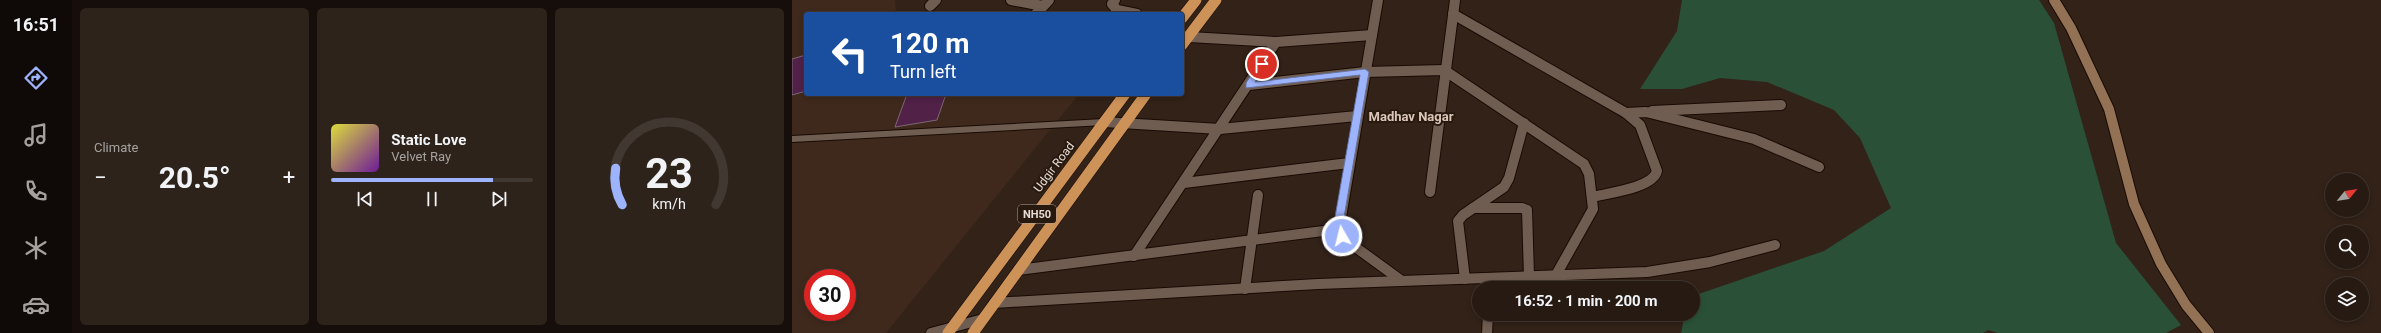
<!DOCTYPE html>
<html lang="en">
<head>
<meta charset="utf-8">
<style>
	body { margin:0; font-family:Roboto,sans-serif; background:#2e231b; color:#f1f3f6; height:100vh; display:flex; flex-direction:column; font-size:15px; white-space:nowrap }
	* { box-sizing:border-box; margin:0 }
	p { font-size:13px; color:#a4a19f }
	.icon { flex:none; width:22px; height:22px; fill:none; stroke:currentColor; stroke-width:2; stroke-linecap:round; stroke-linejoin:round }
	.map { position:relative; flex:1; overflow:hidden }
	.drawer { display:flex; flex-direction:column; gap:8px; padding:8px; background:#150e0a; width:720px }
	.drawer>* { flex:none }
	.guide { position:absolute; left:12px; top:12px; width:380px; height:84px; border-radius:4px; box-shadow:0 2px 6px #0003,0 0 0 1px #423832; background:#1a4fa0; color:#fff; overflow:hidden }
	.needle { width:26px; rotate:60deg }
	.fabs { position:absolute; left:1533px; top:173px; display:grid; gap:8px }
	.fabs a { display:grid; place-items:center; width:44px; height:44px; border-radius:50%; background:#261a12; box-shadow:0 2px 6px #0003,0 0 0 1px #423832; font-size:20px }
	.speed { position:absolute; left:12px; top:269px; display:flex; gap:8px; font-size:20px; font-weight:700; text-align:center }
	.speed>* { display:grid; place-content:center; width:52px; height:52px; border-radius:50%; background:#261a12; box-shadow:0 2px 6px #0003,0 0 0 1px #423832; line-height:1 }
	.speed .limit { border:6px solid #d22; background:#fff; color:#111 }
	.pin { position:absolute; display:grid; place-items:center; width:34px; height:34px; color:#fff; margin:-17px; border:2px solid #fff; border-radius:50%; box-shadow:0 1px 4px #0007 }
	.me { position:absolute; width:44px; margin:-22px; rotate:352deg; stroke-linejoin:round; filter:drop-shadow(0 0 3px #0008) }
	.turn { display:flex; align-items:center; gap:14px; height:84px; padding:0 20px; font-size:18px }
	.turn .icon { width:52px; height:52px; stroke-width:2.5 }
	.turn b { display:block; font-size:28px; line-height:34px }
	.big { font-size:30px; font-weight:700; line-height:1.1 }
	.drawer .card { flex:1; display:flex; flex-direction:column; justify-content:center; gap:6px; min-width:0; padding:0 14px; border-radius:6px; background:#2e231b }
	.drawer .dial { align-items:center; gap:0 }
	.dial svg { height:104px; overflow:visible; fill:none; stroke:#423832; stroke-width:7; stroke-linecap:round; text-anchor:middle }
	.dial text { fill:#f1f3f6; stroke:none }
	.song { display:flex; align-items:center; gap:12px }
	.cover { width:48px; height:48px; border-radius:6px; background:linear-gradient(135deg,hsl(60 70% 55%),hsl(280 70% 35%)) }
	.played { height:4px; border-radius:2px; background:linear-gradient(90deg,#9db4fd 80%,#423832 80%) }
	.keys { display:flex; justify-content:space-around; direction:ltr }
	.heat { display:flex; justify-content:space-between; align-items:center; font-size:22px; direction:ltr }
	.drawer .tiles { flex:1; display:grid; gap:8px; grid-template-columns:repeat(3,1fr) }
	.trip { position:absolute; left:680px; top:281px; width:228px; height:40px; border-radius:20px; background:#261a12; box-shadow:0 2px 6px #0003,0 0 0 1px #423832; font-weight:700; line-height:40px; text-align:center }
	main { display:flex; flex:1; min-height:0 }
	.tabs { display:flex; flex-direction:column; width:72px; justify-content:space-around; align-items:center; background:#0f0a07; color:#a4a19f }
	.tabs .icon { width:28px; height:28px }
	.tabs .selected { color:#9db4fd }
	.tabs b { font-size:18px; color:#f1f3f6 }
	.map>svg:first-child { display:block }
</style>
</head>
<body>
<main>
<nav class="tabs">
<b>16:51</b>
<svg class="icon selected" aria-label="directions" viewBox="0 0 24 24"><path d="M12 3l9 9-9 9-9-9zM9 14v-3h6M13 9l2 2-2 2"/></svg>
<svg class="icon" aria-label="music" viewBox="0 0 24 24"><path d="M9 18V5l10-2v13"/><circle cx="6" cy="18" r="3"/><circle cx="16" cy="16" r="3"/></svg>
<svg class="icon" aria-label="phone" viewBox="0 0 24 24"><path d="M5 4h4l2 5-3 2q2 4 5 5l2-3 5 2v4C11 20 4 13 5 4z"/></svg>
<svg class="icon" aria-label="climate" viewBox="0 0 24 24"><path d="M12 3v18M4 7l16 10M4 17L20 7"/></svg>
<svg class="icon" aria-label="car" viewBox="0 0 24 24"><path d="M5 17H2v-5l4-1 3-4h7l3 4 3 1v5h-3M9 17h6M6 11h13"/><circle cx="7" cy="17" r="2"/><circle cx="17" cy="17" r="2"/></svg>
</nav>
<section class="drawer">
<div class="tiles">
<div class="card"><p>Climate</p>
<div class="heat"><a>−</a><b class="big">20.5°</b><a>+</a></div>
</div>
<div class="card">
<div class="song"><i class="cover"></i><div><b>Static Love</b><p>Velvet Ray</p></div></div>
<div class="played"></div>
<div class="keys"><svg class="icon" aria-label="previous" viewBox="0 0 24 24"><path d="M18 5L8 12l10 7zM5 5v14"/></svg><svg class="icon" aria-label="pause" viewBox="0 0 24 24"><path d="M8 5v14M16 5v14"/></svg><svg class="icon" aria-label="next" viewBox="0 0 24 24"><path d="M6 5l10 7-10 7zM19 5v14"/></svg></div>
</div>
<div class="card dial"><svg viewBox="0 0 100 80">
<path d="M14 69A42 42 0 1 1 86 69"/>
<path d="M14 69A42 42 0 0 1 9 41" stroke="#9db4fd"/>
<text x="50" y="56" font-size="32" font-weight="700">23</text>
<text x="50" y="72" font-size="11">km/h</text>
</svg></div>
</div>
</section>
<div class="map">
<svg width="1589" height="333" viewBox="0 0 1589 333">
	<rect width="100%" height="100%" fill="#322218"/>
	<path fill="#3f291c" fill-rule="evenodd" d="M0 0H103L104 13 107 14H14V94H287L94 333H0ZM21 278H55V312H21Z"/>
	<polygon fill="#2a5138" points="890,0 1247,0 1262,23 1324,243 1389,325 1374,333 1206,333 1196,330 1191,333 889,333 893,314 901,314 901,296 1032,251 1099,208 1068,138 1042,110 975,82 928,78 890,89 848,89 885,31"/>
	<g fill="#512148" stroke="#7a6875">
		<polygon points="14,55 14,91 0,95 0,59"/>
		<polygon points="115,94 154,94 145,120 103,127"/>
	</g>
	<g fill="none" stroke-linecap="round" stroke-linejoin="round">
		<defs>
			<polyline id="service" points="0,139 312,122"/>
			<g id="minor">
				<polyline points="219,0 251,6"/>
				<polyline points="323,0 320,4 325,10 345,14"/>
				<polyline points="586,0 547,229 555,241 610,281"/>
				<polyline points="138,6 144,0"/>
				<polyline points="244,14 257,0"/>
				<path d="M661 14 834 113 848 125 865 171C861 188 816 193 800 197"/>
				<polyline points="397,37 484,42 580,35"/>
				<polyline points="457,85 573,72 652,70 792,164 797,174 801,209 764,275"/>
				<polyline points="860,111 989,105"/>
				<polyline points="834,113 854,112 962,139 1027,167"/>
				<polyline points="312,122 428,129 565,116"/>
				<polyline points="392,183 557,163"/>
				<polyline points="638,192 663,0"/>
				<polyline points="681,208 730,208 735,210 737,276"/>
				<polyline points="342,256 484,42"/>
				<polyline points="226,270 547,229"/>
				<polyline points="697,278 697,288"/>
				<polyline points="673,279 666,221 671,215 712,187 717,178 732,123"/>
				<polyline points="453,289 466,195"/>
				<polyline points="202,303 526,284 855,272 918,262 983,245"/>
				<polyline points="139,333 191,319"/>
				<polyline points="695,333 696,314"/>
			</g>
			<polyline id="secondary" points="1262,0 1279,28 1317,109 1342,204 1369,264 1394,305 1417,333"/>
			<g id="trunk">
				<polyline points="390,18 404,0"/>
				<polyline points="390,45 424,0"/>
				<polyline points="156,333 333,94"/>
				<polyline points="181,333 354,94"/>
			</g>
		</defs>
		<use href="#service" stroke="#190b04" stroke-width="8"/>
		<use href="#minor" stroke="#190b04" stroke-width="12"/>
		<use href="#secondary" stroke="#190b04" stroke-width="12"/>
		<use href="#trunk" stroke="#190b04" stroke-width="12"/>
		<use href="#service" stroke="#705d52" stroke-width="6"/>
		<use href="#minor" stroke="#705d52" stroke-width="10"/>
		<use href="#secondary" stroke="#937154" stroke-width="10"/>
		<use href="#trunk" stroke="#cd9258" stroke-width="11"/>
	</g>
	<polygon fill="#9db4fd" stroke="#6675a4" points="470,61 474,64 463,82 573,69 577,72 551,223 555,236 554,238 547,238 542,223 568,75 454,88 454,83 467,62"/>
	<g text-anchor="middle" stroke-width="4" stroke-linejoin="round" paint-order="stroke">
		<rect fill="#28190f" stroke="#aea29a" stroke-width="1" x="226" y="205" width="38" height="18" rx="3"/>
		<g font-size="11" font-weight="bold" fill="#e7dcd5">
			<text x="245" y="218">NH50</text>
		</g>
		<g font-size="12" fill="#e7dcd5" stroke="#28190f">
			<text transform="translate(262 167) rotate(-53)" y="4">Udgir Road</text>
		</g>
		<g font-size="13" font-weight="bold" fill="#dbc6b9" stroke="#28190f">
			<text x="619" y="121">Madhav Nagar</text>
		</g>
	</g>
</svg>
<div class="fabs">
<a><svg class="needle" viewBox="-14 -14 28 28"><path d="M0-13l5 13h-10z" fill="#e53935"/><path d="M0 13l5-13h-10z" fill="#a4a19f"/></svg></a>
<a><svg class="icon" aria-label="search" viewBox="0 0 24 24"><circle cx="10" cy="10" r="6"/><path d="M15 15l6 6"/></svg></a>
<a><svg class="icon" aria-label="layers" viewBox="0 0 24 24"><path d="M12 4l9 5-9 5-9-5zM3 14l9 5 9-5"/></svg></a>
</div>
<div class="speed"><div class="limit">30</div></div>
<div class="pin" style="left:470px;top:64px;background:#d93025"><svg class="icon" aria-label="arrive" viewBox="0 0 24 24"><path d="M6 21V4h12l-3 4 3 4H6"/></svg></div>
<svg class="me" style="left:550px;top:236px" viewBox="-20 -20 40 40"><circle r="17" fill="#9db4fd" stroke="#fff" stroke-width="3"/><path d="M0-11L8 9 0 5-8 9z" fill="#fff"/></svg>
<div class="trip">16:52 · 1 min · 200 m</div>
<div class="guide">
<div class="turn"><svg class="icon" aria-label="left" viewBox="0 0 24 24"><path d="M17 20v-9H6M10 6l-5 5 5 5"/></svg><div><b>120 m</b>Turn left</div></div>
</div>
</div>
</main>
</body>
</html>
